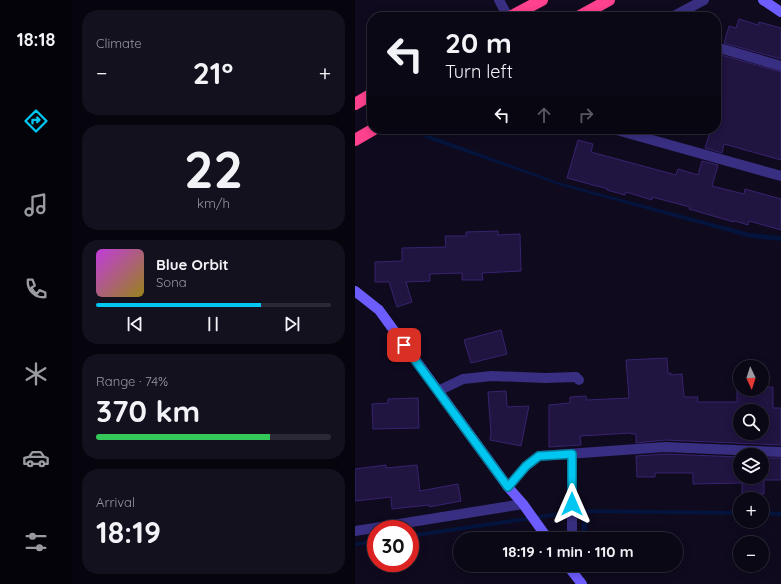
<!DOCTYPE html>
<html lang="en">
<head>
<meta charset="utf-8">
<style>
	body { margin:0; font-family:Quicksand,sans-serif; background:#14111f; color:#f1f3f6; height:100vh; display:flex; flex-direction:column; font-size:15px; white-space:nowrap }
	* { box-sizing:border-box; margin:0 }
	p { font-size:13px; color:#9a9aa1 }
	.icon { flex:none; width:22px; height:22px; fill:none; stroke:currentColor; stroke-width:2; stroke-linecap:round; stroke-linejoin:round }
	.map { position:relative; flex:1; overflow:hidden }
	.drawer { display:flex; flex-direction:column; gap:10px; padding:10px; background:#06040c; width:283px }
	.drawer>* { flex:none }
	.hud { position:absolute; left:12px; top:12px; width:354px; height:122px; border-radius:16px; box-shadow:0 2px 10px #0003,0 0 0 1px #2b2935; background:#0b0816; color:#f1f3f6; overflow:hidden }
	.needle { width:26px; rotate:176deg }
	.buttons { position:absolute; left:378px; top:360px; display:grid; gap:8px }
	.buttons a { display:grid; place-items:center; width:36px; height:36px; border-radius:50%; background:#0b0816; box-shadow:0 2px 10px #0003,0 0 0 1px #2b2935; font-size:20px }
	.speed { position:absolute; left:12px; top:520px; display:flex; gap:8px; font-size:20px; font-weight:700; text-align:center }
	.speed>* { display:grid; place-content:center; width:52px; height:52px; border-radius:50%; background:#0b0816; box-shadow:0 2px 10px #0003,0 0 0 1px #2b2935; line-height:1 }
	.speed .limit { border:6px solid #d22; background:#fff; color:#111 }
	.pin { position:absolute; display:grid; place-items:center; width:34px; height:34px; color:#fff; margin:-17px; border-radius:8px; box-shadow:0 2px 6px #0006 }
	.me { position:absolute; width:44px; margin:-22px; rotate:0deg; stroke-linejoin:round; filter:drop-shadow(0 0 3px #0008) }
	.turn { display:flex; align-items:center; gap:14px; height:84px; padding:0 12px; font-size:18px }
	.turn .icon { width:52px; height:52px; stroke-width:2.5 }
	.turn b { display:block; font-size:28px; line-height:34px }
	.lanes { display:flex; align-items:center; height:38px; padding:0 12px; background:#0003; justify-content:center; gap:20px; direction:ltr }
	.lanes .off { opacity:.35 }
	.big { font-size:30px; font-weight:700; line-height:1.1 }
	.drawer .widget { flex:1; display:flex; flex-direction:column; justify-content:center; gap:6px; min-width:0; padding:0 14px; border-radius:16px; background:#14111f }
	.drawer .dial { align-items:center; gap:0 }
	.dial b { font-size:52px; line-height:1 }
	.song { display:flex; align-items:center; gap:12px }
	.cover { width:48px; height:48px; border-radius:6px; background:linear-gradient(135deg,hsl(290 70% 55%),hsl(50 70% 35%)) }
	.played { height:4px; border-radius:2px; background:linear-gradient(90deg,#00c7f1 70%,#2b2935 70%) }
	.keys { display:flex; justify-content:space-around; direction:ltr }
	.heat { display:flex; justify-content:space-between; align-items:center; font-size:22px; direction:ltr }
	.charge { height:6px; border-radius:3px; background:linear-gradient(90deg,#34c759 74%,#2b2935 0) }
	.trip { position:absolute; left:98px; top:532px; width:230px; height:40px; border-radius:20px; background:#0b0816; box-shadow:0 2px 10px #0003,0 0 0 1px #2b2935; font-weight:700; line-height:40px; text-align:center }
	main { display:flex; flex:1; min-height:0 }
	.menu { display:flex; flex-direction:column; width:72px; justify-content:space-around; align-items:center; background:#040309; color:#9a9aa1 }
	.menu .icon { width:28px; height:28px }
	.menu .current { color:#00c7f1 }
	.menu b { font-size:18px; color:#f1f3f6 }
	.map>svg:first-child { display:block }
</style>
</head>
<body>
<main>
<nav class="menu">
<b>18:18</b>
<svg class="icon current" aria-label="directions" viewBox="0 0 24 24"><path d="M12 3l9 9-9 9-9-9zM9 14v-3h6M13 9l2 2-2 2"/></svg>
<svg class="icon" aria-label="music" viewBox="0 0 24 24"><path d="M9 18V5l10-2v13"/><circle cx="6" cy="18" r="3"/><circle cx="16" cy="16" r="3"/></svg>
<svg class="icon" aria-label="phone" viewBox="0 0 24 24"><path d="M5 4h4l2 5-3 2q2 4 5 5l2-3 5 2v4C11 20 4 13 5 4z"/></svg>
<svg class="icon" aria-label="climate" viewBox="0 0 24 24"><path d="M12 3v18M4 7l16 10M4 17L20 7"/></svg>
<svg class="icon" aria-label="car" viewBox="0 0 24 24"><path d="M5 17H2v-5l4-1 3-4h7l3 4 3 1v5h-3M9 17h6M6 11h13"/><circle cx="7" cy="17" r="2"/><circle cx="17" cy="17" r="2"/></svg>
<svg class="icon" aria-label="filters" viewBox="0 0 24 24"><path d="M4 7h16M4 17h16"/><circle cx="9" cy="7" r="2"/><circle cx="15" cy="17" r="2"/></svg>
</nav>
<section class="drawer">
<div class="widget"><p>Climate</p>
<div class="heat"><a>−</a><b class="big">21°</b><a>+</a></div>
</div>
<div class="widget dial"><b>22</b><p>km/h</p></div>
<div class="widget">
<div class="song"><i class="cover"></i><div><b>Blue Orbit</b><p>Sona</p></div></div>
<div class="played"></div>
<div class="keys"><svg class="icon" aria-label="previous" viewBox="0 0 24 24"><path d="M18 5L8 12l10 7zM5 5v14"/></svg><svg class="icon" aria-label="pause" viewBox="0 0 24 24"><path d="M8 5v14M16 5v14"/></svg><svg class="icon" aria-label="next" viewBox="0 0 24 24"><path d="M6 5l10 7-10 7zM19 5v14"/></svg></div>
</div>
<div class="widget"><p>Range · 74%</p><b class="big">370 km</b><div class="charge"></div></div>
<div class="widget"><p>Arrival</p><b class="big">18:19</b></div>
</section>
<div class="map">
<svg width="426" height="584" viewBox="0 0 426 584">
	<rect width="100%" height="100%" fill="#0f0a1e"/>
	<g fill="#04143d">
		<polygon points="74,135 206,183 395,233 426,236 426,241 396,238 207,186 67,137"/>
		<polygon points="225,509 385,511 385,515 224,513 55,538 55,534"/>
		<polygon points="407,511 426,512 426,516 407,515"/>
		<polygon points="21,539 21,543 0,546 0,543"/>
	</g>
	<g fill="none" stroke-linecap="round" stroke-linejoin="round">
		<polyline stroke="#04143d" stroke-width="6" points="229,539 230,514"/>
	</g>
	<g fill="#201441" stroke="#38236f" fill-rule="evenodd">
		<polygon points="384,19 403,25 404,22 426,28 426,59 369,43 374,26 381,28"/>
		<polygon points="366,55 426,72 426,160 369,144 367,153 350,148 356,129 361,129 361,71"/>
		<polygon points="223,140 238,144 236,152 321,175 323,169 343,175 347,161 363,165 357,186 389,194 390,189 426,199 426,230 394,221 393,225 380,221 379,222 334,209 335,207 297,197 297,200 271,192 270,195 252,190 253,189 212,178"/>
		<polygon points="143,231 143,235 165,234 166,271 127,273 128,280 107,280 107,273 75,274 75,281 51,282 57,302 42,307 34,282 20,282 20,262 47,261 47,248 91,247 90,236 111,236 111,232"/>
		<polygon points="146,330 152,354 116,363 109,340"/>
		<path d="M312 358 313 374 316 373V375L327 374 329 397H343L342 402H382V387H385V389H407V387H418V408H426V445L310 440 281 443V434H276V433L225 436 226 445 194 447V405L215 403V397L231 396 232 400 274 398 271 360ZM385 411H407V433H385Z"/>
		<polygon points="151,391 152,407 174,406 166,446 135,440 136,433 133,392"/>
		<polygon points="63,398 64,428 18,429 17,404 33,403 33,399"/>
		<polygon points="310,454 385,457 385,477 407,477 407,458 426,458 426,480 409,480 409,494 387,494 387,483 338,484 338,473 300,473 300,477 282,477 281,456"/>
		<polygon points="31,465 31,468 62,465 65,491 103,484 106,501 74,507 74,505 37,509 36,497 0,501 0,469"/>
	</g>
	<g fill="none" stroke-linecap="round" stroke-linejoin="round">
		<polyline stroke="#392f82" stroke-width="10" points="83,391 108,379 137,376 190,378 221,377 224,380"/>
		<g stroke="#392f82" stroke-width="10">
			<polyline points="144,0 153,17"/>
			<polyline points="317,17 349,0"/>
			<polyline points="361,47 426,66"/>
			<polyline points="258,129 426,176"/>
			<polyline points="153,487 171,466 184,456 310,447 426,452"/>
			<polyline points="0,531 168,504"/>
			<polyline points="217,539 217,454"/>
		</g>
		<g stroke="#6d5dff" stroke-width="10">
			<polyline points="408,0 426,12"/>
			<polyline points="0,291 24,310 153,487 168,504 193,539"/>
			<polyline points="212,565 227,584"/>
		</g>
		<g stroke="#ff418e" stroke-width="12">
			<polyline points="155,17 187,0"/>
			<polyline points="223,17 254,0"/>
			<polyline points="0,104 17,94"/>
			<polyline points="0,140 19,129"/>
		</g>
	</g>
	<g fill="none" stroke-linecap="round" stroke-linejoin="round">
		<defs>
			<polyline id="route" points="49,345 153,487 171,466 184,456 217,454 217,504"/>
		</defs>
		<use href="#route" stroke="#00819d" stroke-width="10"/>
		<use href="#route" stroke="#00c7f1" stroke-width="7"/>
	</g>
</svg>
<div class="buttons">
<a><svg class="needle" viewBox="-14 -14 28 28"><path d="M0-13l5 13h-10z" fill="#e53935"/><path d="M0 13l5-13h-10z" fill="#9a9aa1"/></svg></a>
<a><svg class="icon" aria-label="search" viewBox="0 0 24 24"><circle cx="10" cy="10" r="6"/><path d="M15 15l6 6"/></svg></a>
<a><svg class="icon" aria-label="layers" viewBox="0 0 24 24"><path d="M12 4l9 5-9 5-9-5zM3 14l9 5 9-5"/></svg></a>
<a>+</a>
<a>−</a>
</div>
<div class="speed"><div class="limit">30</div></div>
<div class="pin" style="left:49px;top:345px;background:#d93025"><svg class="icon" aria-label="arrive" viewBox="0 0 24 24"><path d="M6 21V4h12l-3 4 3 4H6"/></svg></div>
<svg class="me" style="left:217px;top:504px" viewBox="-20 -20 40 40"><path d="M0-17L14 15 0 8-14 15z" fill="#00c7f1" stroke="#fff" stroke-width="4"/></svg>
<div class="trip">18:19 · 1 min · 110 m</div>
<div class="hud">
<div class="turn"><svg class="icon" aria-label="left" viewBox="0 0 24 24"><path d="M17 20v-9H6M10 6l-5 5 5 5"/></svg><div><b>20 m</b>Turn left</div></div>
<div class="lanes"><svg class="icon" aria-label="left" viewBox="0 0 24 24"><path d="M17 20v-9H6M10 6l-5 5 5 5"/></svg><svg class="icon off" aria-label="ahead" viewBox="0 0 24 24"><path d="M12 20V5M6 11l6-6 6 6"/></svg><svg class="icon off" aria-label="right" viewBox="0 0 24 24"><path d="M7 20v-9h11M14 6l5 5-5 5"/></svg></div>
</div>
</div>
</main>
</body>
</html>
